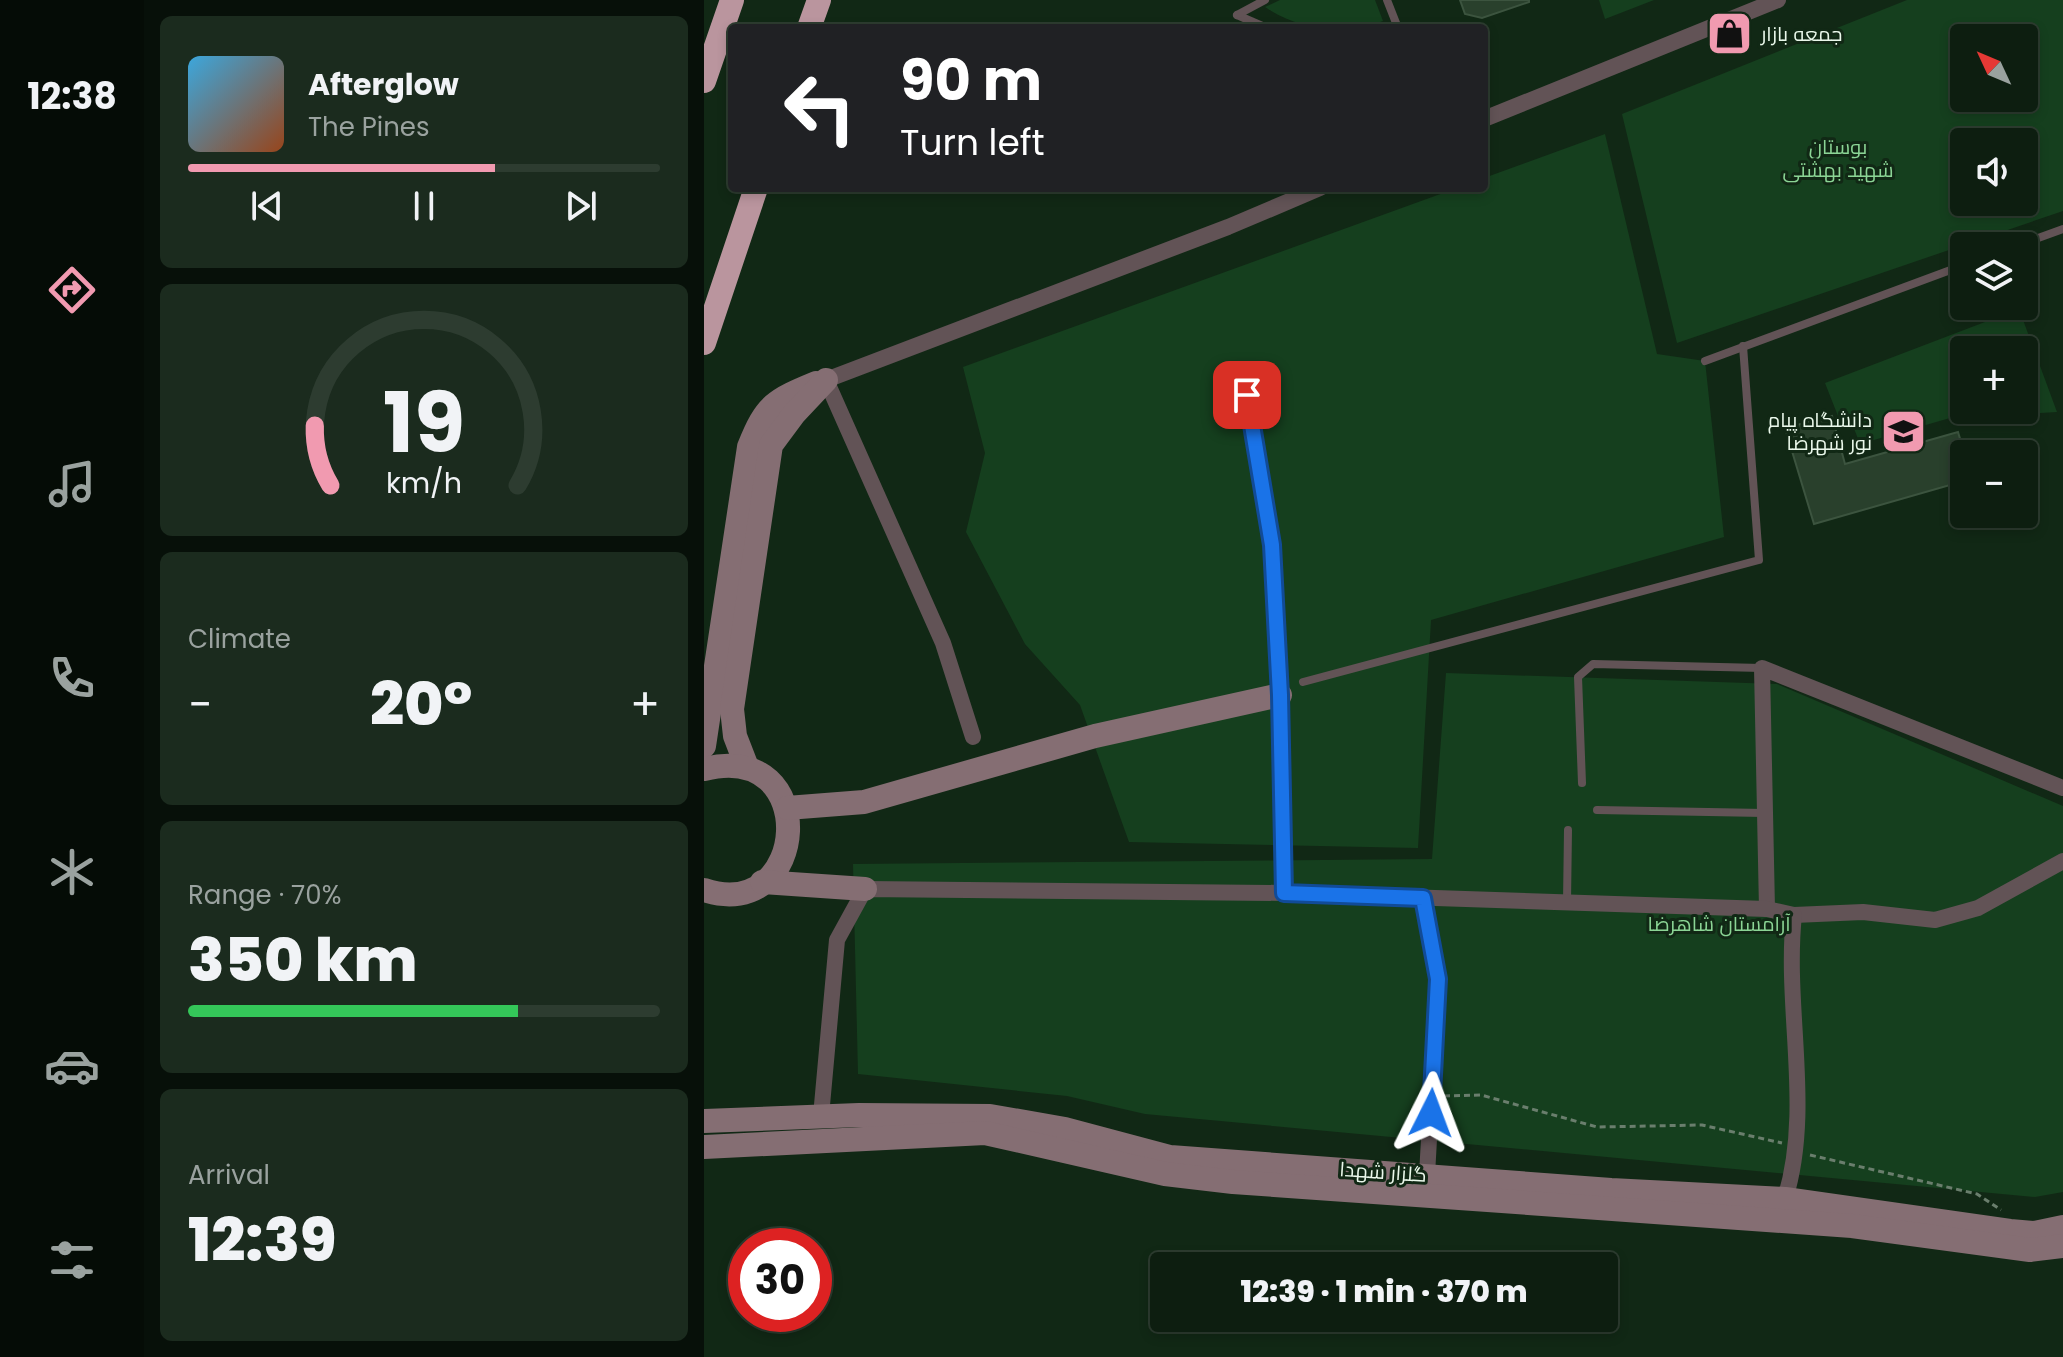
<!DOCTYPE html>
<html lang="en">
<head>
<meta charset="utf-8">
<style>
	body { margin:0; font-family:Poppins,Cairo,sans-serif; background:#1b2b1e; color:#f1f3f6; height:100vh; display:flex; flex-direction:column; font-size:30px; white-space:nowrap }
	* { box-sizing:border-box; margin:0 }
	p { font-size:26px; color:#9aa29f }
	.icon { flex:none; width:44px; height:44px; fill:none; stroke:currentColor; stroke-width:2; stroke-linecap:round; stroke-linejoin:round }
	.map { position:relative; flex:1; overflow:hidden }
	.panel { display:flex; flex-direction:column; gap:16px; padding:16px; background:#071009; width:560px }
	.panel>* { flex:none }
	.hud { position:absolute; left:24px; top:24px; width:760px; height:168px; border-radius:8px; box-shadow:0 4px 12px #0003,0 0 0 2px #2d3c30; background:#202124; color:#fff; overflow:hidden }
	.needle { width:52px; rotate:314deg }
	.buttons { position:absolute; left:1246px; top:24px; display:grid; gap:16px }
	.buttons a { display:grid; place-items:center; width:88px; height:88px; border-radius:8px; background:#0d1e10; box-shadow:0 4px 12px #0003,0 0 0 2px #2d3c30; font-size:40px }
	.speed { position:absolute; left:24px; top:1228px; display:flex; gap:16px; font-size:40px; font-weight:700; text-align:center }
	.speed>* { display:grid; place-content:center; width:104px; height:104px; border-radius:50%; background:#0d1e10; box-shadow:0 4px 12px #0003,0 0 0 2px #2d3c30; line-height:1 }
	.speed .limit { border:12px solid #d22; background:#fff; color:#111 }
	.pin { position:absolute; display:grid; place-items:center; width:68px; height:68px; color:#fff; margin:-34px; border-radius:16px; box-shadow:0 4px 12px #0006 }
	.me { position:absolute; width:88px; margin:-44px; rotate:3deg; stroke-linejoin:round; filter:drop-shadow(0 0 6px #0008) }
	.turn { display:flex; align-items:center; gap:28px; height:168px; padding:0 40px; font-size:36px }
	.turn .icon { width:104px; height:104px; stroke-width:2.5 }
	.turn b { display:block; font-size:56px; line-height:68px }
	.big { font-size:60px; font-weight:800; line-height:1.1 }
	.panel .card { flex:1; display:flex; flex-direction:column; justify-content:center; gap:12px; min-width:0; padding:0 28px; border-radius:12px; background:#1b2b1e }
	.panel .dial { align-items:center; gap:0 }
	.dial svg { height:208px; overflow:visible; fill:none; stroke:#2d3c30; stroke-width:7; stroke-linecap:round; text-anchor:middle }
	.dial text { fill:#f1f3f6; stroke:none }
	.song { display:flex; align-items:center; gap:24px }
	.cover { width:96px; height:96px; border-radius:12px; background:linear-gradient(135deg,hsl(200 70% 55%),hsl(20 70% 35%)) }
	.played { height:8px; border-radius:4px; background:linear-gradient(90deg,#f19ab0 65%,#2d3c30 65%) }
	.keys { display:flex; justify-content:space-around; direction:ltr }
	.heat { display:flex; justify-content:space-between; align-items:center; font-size:44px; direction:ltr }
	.charge { height:12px; border-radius:6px; background:linear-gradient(90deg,#34c759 70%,#2d3c30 0) }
	.trip { position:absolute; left:446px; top:1252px; width:468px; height:80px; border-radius:8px; background:#0d1e10; box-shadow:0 4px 12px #0003,0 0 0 2px #2d3c30; font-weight:800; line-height:80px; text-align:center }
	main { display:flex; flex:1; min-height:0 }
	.menu { display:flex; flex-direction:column; width:144px; justify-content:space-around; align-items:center; background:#050c06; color:#9aa29f }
	.menu .icon { width:56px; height:56px }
	.menu .selected { color:#f19ab0 }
	.menu b { font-size:36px; color:#f1f3f6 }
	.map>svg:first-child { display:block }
</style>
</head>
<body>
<main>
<nav class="menu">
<b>12:38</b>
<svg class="icon selected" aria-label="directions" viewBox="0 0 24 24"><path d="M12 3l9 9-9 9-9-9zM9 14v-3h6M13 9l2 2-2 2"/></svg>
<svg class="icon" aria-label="music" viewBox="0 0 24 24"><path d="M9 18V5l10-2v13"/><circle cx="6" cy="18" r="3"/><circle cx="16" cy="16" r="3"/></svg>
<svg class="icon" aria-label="phone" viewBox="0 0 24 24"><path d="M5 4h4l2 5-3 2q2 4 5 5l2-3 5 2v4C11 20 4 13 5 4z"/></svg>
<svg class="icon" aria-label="climate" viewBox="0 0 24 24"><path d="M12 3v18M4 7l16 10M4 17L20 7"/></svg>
<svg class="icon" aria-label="car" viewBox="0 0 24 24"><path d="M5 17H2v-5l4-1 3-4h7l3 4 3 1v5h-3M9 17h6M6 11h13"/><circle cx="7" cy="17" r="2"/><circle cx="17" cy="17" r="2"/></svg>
<svg class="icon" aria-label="filters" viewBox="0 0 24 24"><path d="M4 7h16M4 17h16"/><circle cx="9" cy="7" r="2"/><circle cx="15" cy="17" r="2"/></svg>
</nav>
<section class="panel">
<div class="card">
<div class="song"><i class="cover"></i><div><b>Afterglow</b><p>The Pines</p></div></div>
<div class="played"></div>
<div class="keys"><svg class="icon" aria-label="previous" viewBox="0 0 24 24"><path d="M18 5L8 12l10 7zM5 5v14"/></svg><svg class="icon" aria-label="pause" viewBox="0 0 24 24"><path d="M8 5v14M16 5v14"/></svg><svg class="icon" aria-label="next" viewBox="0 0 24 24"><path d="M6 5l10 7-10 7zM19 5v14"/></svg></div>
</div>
<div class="card dial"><svg viewBox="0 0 100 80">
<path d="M14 69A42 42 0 1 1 86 69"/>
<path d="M14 69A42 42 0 0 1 8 46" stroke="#f19ab0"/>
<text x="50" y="56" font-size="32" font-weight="700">19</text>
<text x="50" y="72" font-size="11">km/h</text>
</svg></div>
<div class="card"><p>Climate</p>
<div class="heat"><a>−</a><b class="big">20°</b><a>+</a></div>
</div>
<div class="card"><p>Range · 70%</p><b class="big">350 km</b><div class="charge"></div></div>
<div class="card"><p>Arrival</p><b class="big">12:39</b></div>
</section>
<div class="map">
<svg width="1359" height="1357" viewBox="0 0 1359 1357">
	<rect width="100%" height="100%" fill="#112815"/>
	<g fill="#153f1e" fill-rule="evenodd">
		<path d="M576 0H671L679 21C639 35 597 31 561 7Z"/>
		<polygon points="895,0 950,0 901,19"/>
		<path d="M1203 0H1359V211L973 343 918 114ZM1320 38V98H1260V38ZM1320 142V202H1260V142Z"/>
		<polygon points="901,134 953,354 1001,361 1020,537 727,620 714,848 425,842 376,705 321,644 262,532 281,453 259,367 753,188 780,188 780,178"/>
		<path d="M1315 309 1353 412 1246 418 1156 444 1144 413 1134 416 1121 383ZM1320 350V410H1260V350Z"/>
		<polygon points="742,673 1073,684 1359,806 1359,1192 1331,1197 441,1114 363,1096 154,1074 149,864 728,859"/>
	</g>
	<g fill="#29402c" stroke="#3c543f" stroke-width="2">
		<polygon points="756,0 825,0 825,2 778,18 761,14"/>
		<polygon points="1128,416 1141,464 1254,432 1260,452 1260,481 1110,524 1081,428"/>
	</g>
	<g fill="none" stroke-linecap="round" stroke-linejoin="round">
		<g stroke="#6a7e6d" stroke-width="3" stroke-dasharray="6 4" stroke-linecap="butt">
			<polyline points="740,1096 777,1095 893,1127 998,1125 1078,1143"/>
			<polyline points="1106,1155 1273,1194 1297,1210"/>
		</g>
		<g stroke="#625356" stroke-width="8">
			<polyline points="683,0 694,28"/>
			<polyline points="533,15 563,28"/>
			<polyline points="533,15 561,0"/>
			<polyline points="1312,246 1359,229"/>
			<polyline points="1001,361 1260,265"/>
			<polyline points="599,682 1055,560 1039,346"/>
			<polyline points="878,783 874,677 889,664 1058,668"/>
			<polyline points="893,810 1060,813"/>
			<polyline points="863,902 864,830"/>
		</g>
		<g stroke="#625356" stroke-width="16">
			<polyline points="780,119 1074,0"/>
			<polyline points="543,395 568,545 576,695 580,893"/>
			<polyline points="269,737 239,643 122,380 524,227 616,188"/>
			<polyline points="719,898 734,979 723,1175"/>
			<polyline points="1063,909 1058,668 1359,788"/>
			<polyline points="117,1116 133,940 161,889 580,893 1063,909 1090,915 1159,912 1231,920 1274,908 1359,861"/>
			<path d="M1081 1199C1109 1108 1080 1009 1090 915"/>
		</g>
		<g stroke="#856e73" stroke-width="24">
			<path d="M0 746 45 447C62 404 71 400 112 383"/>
			<polyline points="43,767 31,736 28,709 67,445 90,414 122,380"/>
			<path d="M0 769C118 739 106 925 0 890"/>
			<polyline points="83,808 160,802 391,736 576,695"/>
			<polyline points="58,882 161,889"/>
			<polyline points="0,1121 155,1115 286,1116 361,1129 466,1157 907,1190 1081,1199 1306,1231 1330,1233 1359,1227"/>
			<polyline points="0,1147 281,1133 461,1174 529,1182 1148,1226 1326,1250 1359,1246"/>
		</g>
		<g stroke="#ba959e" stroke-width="24">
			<polyline points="105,28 115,0"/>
			<polyline points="0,81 28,0"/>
			<polyline points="0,343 52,188"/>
		</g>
	</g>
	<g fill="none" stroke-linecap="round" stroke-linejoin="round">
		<defs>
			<polyline id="route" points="543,395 568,545 576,695 580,893 719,898 734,979 727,1113"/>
		</defs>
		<use href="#route" stroke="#114b97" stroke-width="20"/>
		<use href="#route" stroke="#1a73e8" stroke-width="14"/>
	</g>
	<defs>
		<symbol id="shop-square" viewBox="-11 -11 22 22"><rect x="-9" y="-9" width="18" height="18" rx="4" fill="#f19ab0" stroke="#112815"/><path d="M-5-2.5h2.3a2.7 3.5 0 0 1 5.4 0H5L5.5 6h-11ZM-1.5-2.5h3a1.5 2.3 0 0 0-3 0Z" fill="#111"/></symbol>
		<symbol id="university-square" viewBox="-11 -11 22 22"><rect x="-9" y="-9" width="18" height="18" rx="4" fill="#f19ab0" stroke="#112815"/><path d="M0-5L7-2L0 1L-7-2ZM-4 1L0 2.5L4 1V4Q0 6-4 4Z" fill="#111"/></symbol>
	</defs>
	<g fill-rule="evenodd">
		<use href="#shop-square" x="1000" y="8" width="51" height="51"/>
		<use href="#university-square" x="1174" y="406" width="51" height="51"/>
	</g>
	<g text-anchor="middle" stroke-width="6" stroke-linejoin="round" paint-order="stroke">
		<g font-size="20" fill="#eaf8eb" stroke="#112815" text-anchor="start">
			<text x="1057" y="41">جمعه بازار</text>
			<text x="1168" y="427" text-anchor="end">دانشگاه پیام<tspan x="1168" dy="23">نور شهرضا</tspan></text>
		</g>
		<g font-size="20" fill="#8bd595" stroke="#112815">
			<text x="1134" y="154">بوستان<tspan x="1134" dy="23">شهید بهشتی</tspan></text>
			<text x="1015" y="931">آرامستان شاهرضا</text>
		</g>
		<g font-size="20" fill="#eaf8eb" stroke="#112815">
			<text transform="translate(679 1172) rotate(4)" y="7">گلزار شهدا</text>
		</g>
	</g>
</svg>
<div class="buttons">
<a><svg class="needle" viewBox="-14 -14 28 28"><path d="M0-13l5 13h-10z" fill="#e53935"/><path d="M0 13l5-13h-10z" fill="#9aa29f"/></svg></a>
<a><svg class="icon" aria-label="sound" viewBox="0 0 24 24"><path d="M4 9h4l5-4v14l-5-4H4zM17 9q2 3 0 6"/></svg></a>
<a><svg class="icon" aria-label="layers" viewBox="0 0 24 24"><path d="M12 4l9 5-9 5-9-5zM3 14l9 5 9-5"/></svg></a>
<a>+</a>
<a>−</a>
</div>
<div class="speed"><div class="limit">30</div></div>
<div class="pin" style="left:543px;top:395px;background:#d93025"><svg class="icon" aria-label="arrive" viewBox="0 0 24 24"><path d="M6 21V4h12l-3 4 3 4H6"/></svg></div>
<svg class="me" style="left:727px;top:1113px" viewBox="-20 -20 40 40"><path d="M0-17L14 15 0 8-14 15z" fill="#1a73e8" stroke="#fff" stroke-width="4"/></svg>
<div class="trip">12:39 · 1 min · 370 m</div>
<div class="hud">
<div class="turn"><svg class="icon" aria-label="left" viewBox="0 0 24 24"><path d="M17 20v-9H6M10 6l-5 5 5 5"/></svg><div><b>90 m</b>Turn left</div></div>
</div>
</div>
</main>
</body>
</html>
